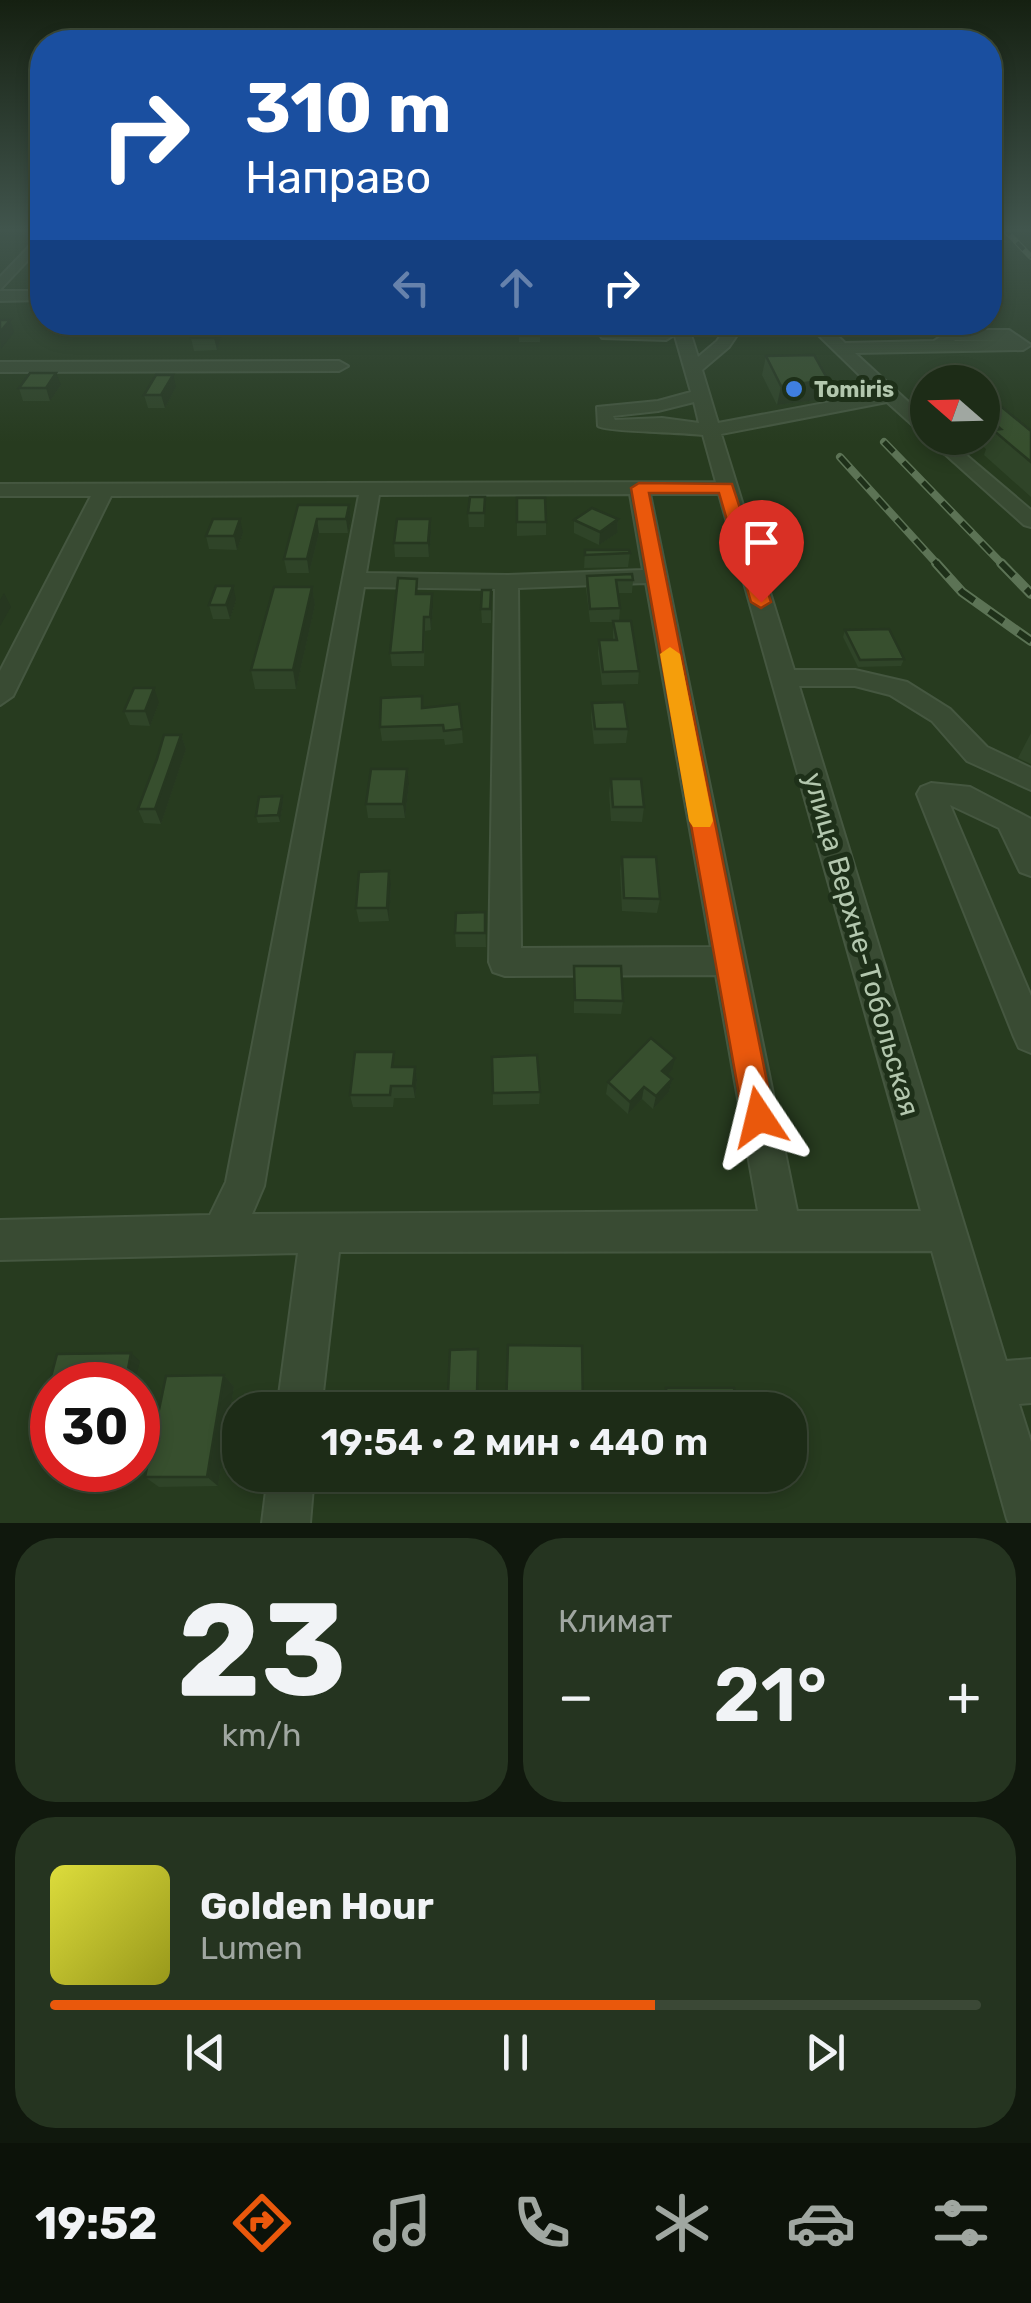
<!DOCTYPE html>
<html lang="ru">
<head>
<meta charset="utf-8">
<style>
	body { margin:0; font-family:Rubik,sans-serif; background:#253420; color:#f1f3f6; height:100vh; display:flex; flex-direction:column; font-size:38px; white-space:nowrap }
	* { box-sizing:border-box; margin:0 }
	p { font-size:32px; color:#a0a7a1 }
	.icon { flex:none; width:55px; height:55px; fill:none; stroke:currentColor; stroke-width:2; stroke-linecap:round; stroke-linejoin:round }
	.map { position:relative; height:1523px; overflow:hidden }
	.details { display:flex; flex-direction:column; gap:15px; padding:15px; background:#10180d; flex:1 }
	.details>* { flex:none }
	.hud { position:absolute; left:30px; top:30px; width:972px; height:305px; border-radius:40px; box-shadow:0 5px 15px #0003,0 0 0 2px #3b4836; background:#1a4fa0; color:#fff; overflow:hidden }
	.needle { width:65px; rotate:290deg }
	.fabs { position:absolute; left:910px; top:365px; display:grid; gap:20px }
	.fabs a { display:grid; place-items:center; width:90px; height:90px; border-radius:50%; background:#1d2c17; box-shadow:0 5px 15px #0003,0 0 0 2px #3b4836; font-size:50px }
	.speed { position:absolute; left:30px; top:1362px; display:flex; gap:20px; font-size:50px; font-weight:700; text-align:center }
	.speed>* { display:grid; place-content:center; width:130px; height:130px; border-radius:50%; background:#1d2c17; box-shadow:0 5px 15px #0003,0 0 0 2px #3b4836; line-height:1 }
	.speed .limit { border:15px solid #d22; background:#fff; color:#111 }
	.pin { position:absolute; display:grid; place-items:center; width:85px; height:85px; color:#fff; margin:-102px -42px; border-radius:50% 50% 50% 0; rotate:-45deg; box-shadow:0 0 10px #0007 }
	.pin .icon { rotate:45deg }
	.me { position:absolute; width:110px; margin:-55px; rotate:350deg; stroke-linejoin:round; filter:drop-shadow(0 0 8px #0008) }
	.turn { display:flex; align-items:center; gap:35px; height:210px; padding:0 50px; font-size:45px }
	.turn .icon { width:130px; height:130px; stroke-width:2.5 }
	.turn b { display:block; font-size:70px; line-height:85px }
	.lanes { display:flex; align-items:center; height:95px; padding:0 50px; background:#0003; justify-content:center; gap:50px; direction:ltr }
	.lanes .off { opacity:.35 }
	.big { font-size:75px; font-weight:600; line-height:1.1 }
	.details .card { flex:1; display:flex; flex-direction:column; justify-content:center; gap:15px; min-width:0; padding:0 35px; border-radius:40px; background:#253420 }
	.details .dial { align-items:center; gap:0 }
	.dial b { font-size:130px; line-height:1 }
	.song { display:flex; align-items:center; gap:30px }
	.cover { width:120px; height:120px; border-radius:15px; background:linear-gradient(135deg,hsl(60 70% 55%),hsl(60 70% 35%)) }
	.played { height:10px; border-radius:5px; background:linear-gradient(90deg,#ea580c 65%,#3b4836 65%) }
	.keys { display:flex; justify-content:space-around; direction:ltr }
	.heat { display:flex; justify-content:space-between; align-items:center; font-size:55px; direction:ltr }
	.details .tiles { flex:1; display:grid; gap:15px; grid-template-columns:1fr 1fr }
	.card:last-child { grid-column:span 2 }
	.trip { position:absolute; left:222px; top:1392px; width:585px; height:100px; border-radius:40px; background:#1d2c17; box-shadow:0 5px 15px #0003,0 0 0 2px #3b4836; font-weight:600; line-height:100px; text-align:center }
	.dock { display:flex; height:160px; justify-content:space-around; align-items:center; background:#0c1209; color:#a0a7a1 }
	.dock .icon { width:70px; height:70px }
	.dock .selected { color:#ea580c }
	.dock b { font-size:45px; color:#f1f3f6 }
	.map>svg:first-child { display:block }
</style>
</head>
<body>
<div class="map">
<svg width="1031" height="1523" viewBox="0 0 1031 1523">
	<rect width="100%" height="100%" fill="#273b1f"/>
	<g fill="none" stroke-linecap="round" stroke-linejoin="round">
		<defs>
			<g id="minor">
				<polygon points="42,233 42,245 0,290 0,277"/>
				<polygon points="0,291 42,291 42,300 0,301"/>
				<path d="M671 322H687L698 357 717 341 730 322H746L729 347 702 370 718 423 878 393 805 322H823L845 343 934 341 951 330H1009L1031 345 1023 350 855 353 928 420V438H946L1031 510V527L1024 525 887 402 721 434 794 670H855L907 682 950 709 987 747 1031 768V790L967 761 932 721 890 695 855 686H799L1006 1361 1031 1359V1403L1019 1404 1031 1442V1523H1009L1007 1519 932 1251 339 1252 321 1410H277L298 1253 0 1260V1220L210 1215 226 1182 359 495 111 496 13 696 0 705V671L91 496H0V484L716 482 703 435C683 432 606 432 598 426L597 407 658 401 691 392ZM955 340H1006L954 341ZM694 402 699 423 662 418 615 420 613 416 658 411ZM630 494 643 570 507 575 366 573 379 495ZM650 494H719L921 1211H797ZM646 583 711 947 521 948 518 588ZM364 587 495 589 489 962 493 972 505 976 716 975 758 1211 252 1214 264 1186Z"/>
				<polygon points="608,330 666,330 674,335 666,340 602,338 600,335"/>
				<polygon points="0,362 339,361 348,366 339,371 0,372"/>
				<polygon points="931,783 970,787 1031,819 1031,876 1020,872 999,828 950,805 1031,996 1031,1053 1019,1048 1014,1037 917,794 921,787"/>
				<polygon points="268,1475 314,1475 310,1523 262,1523"/>
			</g>
		</defs>
		<use href="#minor" stroke="#455740" stroke-width="4"/>
		<use href="#minor" fill="#394b33" fill-rule="evenodd"/>
		<defs>
			<polyline id="rail-far2" points="1003,228 1031,257"/>
			<g id="rail-far1">
				<polyline points="884,442 1003,565"/>
				<polyline points="840,457 938,565"/>
			</g>
			<g id="rail">
				<polyline points="936,563 962,592 1031,641"/>
				<polyline points="1001,563 1031,594"/>
			</g>
		</defs>
		<use href="#rail-far2" stroke="#5c7355" stroke-width="6"/>
		<use href="#rail-far1" stroke="#5c7355" stroke-width="8"/>
		<use href="#rail" stroke="#5c7355" stroke-width="10"/>
		<use href="#rail-far2" stroke="#1e3019" stroke-width="4" stroke-dasharray="10" stroke-linecap="butt"/>
		<use href="#rail-far1" stroke="#1e3019" stroke-width="5" stroke-dasharray="14" stroke-linecap="butt"/>
		<use href="#rail" stroke="#1e3019" stroke-width="6" stroke-dasharray="18" stroke-linecap="butt"/>
	</g>
	<g fill="#2f4428">
		<polygon points="518,322 540,322 540,342 519,342"/>
		<polygon points="219,323 222,335 217,350 194,351 191,338"/>
		<polygon points="766,356 828,380 824,399 777,405 762,375"/>
		<polygon points="61,385 50,401 23,401 19,388"/>
		<polygon points="176,387 165,408 148,408 144,395"/>
		<polygon points="982,400 1031,431 1031,497 984,455 986,449 973,438 982,438"/>
		<polygon points="485,497 484,527 469,527 468,513"/>
		<polygon points="517,498 546,522 546,535 517,536"/>
		<polygon points="298,505 349,505 351,519 348,533 319,533 309,573 287,573 284,559"/>
		<polygon points="430,519 431,533 429,557 395,557 394,543"/>
		<polygon points="618,519 617,533 599,545 574,533 574,520"/>
		<polygon points="243,533 237,550 209,549 206,536"/>
		<polygon points="585,550 630,553 628,567 584,568"/>
		<polygon points="587,576 633,580 632,593 618,593 620,608 619,621 639,671 638,684 602,685 598,653 599,640 613,640 613,622 590,622 586,589"/>
		<polygon points="312,587 315,605 296,689 255,689 251,670"/>
		<polygon points="491,590 491,623 482,623 481,609"/>
		<polygon points="418,594 433,607 431,630 425,631 424,666 392,666 390,653"/>
		<polygon points="236,600 230,619 213,619 209,605"/>
		<polygon points="845,630 904,659 901,666 858,667 843,637"/>
		<polygon points="159,703 150,726 130,725 124,711"/>
		<polygon points="592,703 628,729 626,743 594,744 591,717"/>
		<polygon points="423,707 462,729 463,743 445,745 444,739 382,741 380,727"/>
		<polygon points="1031,733 1031,764 1018,758"/>
		<polygon points="181,735 186,749 161,824 144,823 138,809 157,759"/>
		<polygon points="611,779 644,807 642,822 611,821 609,793"/>
		<polygon points="409,784 405,818 368,818 366,804"/>
		<polygon points="282,796 283,803 280,822 258,823 256,816"/>
		<polygon points="622,857 660,899 657,913 622,911 620,871"/>
		<polygon points="391,885 389,921 359,922 356,908"/>
		<polygon points="485,912 486,947 456,947 455,933"/>
		<polygon points="574,966 623,1001 621,1014 574,1013"/>
		<polygon points="492,1057 540,1092 539,1104 493,1105"/>
		<polygon points="396,1067 415,1067 417,1080 415,1098 394,1098 393,1107 353,1107 350,1095"/>
		<polygon points="672,1070 667,1075 672,1079 669,1092 653,1109 642,1099 628,1114 606,1094 608,1082"/>
		<polygon points="478,1349 478,1402 450,1402 448,1394"/>
		<polygon points="57,1354 140,1361 52,1385 52,1455 42,1455 32,1449"/>
		<polygon points="224,1375 234,1387 218,1486 159,1487 145,1477"/>
		<polygon points="666,1388 737,1410 661,1410 661,1400"/>
	</g>
	<g fill="#263720">
		<polygon points="10,320 14,332 1,349 0,332"/>
		<polygon points="219,323 222,335 217,350 214,338"/>
		<polygon points="56,373 61,385 50,401 46,388"/>
		<polygon points="173,375 176,387 165,408 161,395"/>
		<polygon points="828,380 824,399 777,405 781,386"/>
		<polygon points="349,505 351,519 348,533 346,519"/>
		<polygon points="240,519 243,533 237,550 234,536"/>
		<polygon points="317,519 319,533 309,573 307,559"/>
		<polygon points="430,519 431,533 429,557 428,543"/>
		<polygon points="618,519 617,533 599,545 600,532"/>
		<polygon points="233,586 236,600 230,619 226,605"/>
		<polygon points="312,587 315,605 296,689 293,670"/>
		<polygon points="4,593 11,607 0,626 0,600"/>
		<polygon points="432,594 433,607 431,630 430,617"/>
		<polygon points="154,688 159,703 150,726 145,711"/>
		<polygon points="181,735 186,749 161,824 155,809"/>
		<polygon points="407,769 409,784 405,818 403,804"/>
		<polygon points="282,796 283,803 280,822 278,815"/>
		<polygon points="389,871 391,885 389,921 387,908"/>
		<polygon points="675,1058 672,1070 659,1084 662,1071"/>
		<polygon points="415,1067 417,1080 415,1098 413,1086"/>
		<polygon points="672,1079 669,1092 653,1109 656,1096"/>
		<polygon points="644,1087 642,1099 628,1114 630,1102"/>
		<polygon points="131,1353 140,1361 134,1385 125,1385"/>
		<polygon points="224,1375 234,1387 218,1486 207,1477"/>
	</g>
	<g fill="#374f2e" stroke="#263720" stroke-width="2.5">
		<polygon points="0,320 10,320 0,332"/>
		<polygon points="197,323 219,323 214,338 191,338"/>
		<polygon points="814,355 828,380 781,386 766,356"/>
		<polygon points="30,373 56,373 46,388 19,388"/>
		<polygon points="156,375 173,375 161,395 144,395"/>
		<polygon points="992,399 1031,431 1031,462 993,430 1001,429 982,413 982,400"/>
		<polygon points="470,497 485,497 484,513 468,513"/>
		<polygon points="517,498 545,498 546,522 517,522"/>
		<polygon points="298,505 349,505 346,519 317,519 307,559 284,559"/>
		<polygon points="592,508 618,519 600,532 574,520"/>
		<polygon points="213,519 240,519 234,536 206,536"/>
		<polygon points="397,519 430,519 428,543 394,543"/>
		<polygon points="585,550 629,550 630,553 585,555"/>
		<polygon points="632,574 633,580 616,580 620,608 590,609 587,576"/>
		<polygon points="398,578 417,579 416,594 432,594 430,617 424,617 423,652 390,653"/>
		<polygon points="216,586 233,586 226,605 209,605"/>
		<polygon points="274,587 312,587 293,670 251,670"/>
		<polygon points="482,590 491,590 490,609 481,609"/>
		<polygon points="613,621 631,621 639,671 603,672 599,640 617,640"/>
		<polygon points="889,629 904,659 860,660 845,630"/>
		<polygon points="134,688 154,688 145,711 124,711"/>
		<polygon points="422,696 422,708 459,704 462,729 444,731 443,725 380,727 381,698"/>
		<polygon points="624,702 628,729 595,729 592,703"/>
		<polygon points="164,735 181,735 155,809 138,809 157,759"/>
		<polygon points="371,769 407,769 403,804 366,804"/>
		<polygon points="611,779 641,779 644,807 613,807"/>
		<polygon points="282,796 278,815 256,816 259,797"/>
		<polygon points="622,857 656,857 660,899 624,898"/>
		<polygon points="389,871 387,908 356,908 359,872"/>
		<polygon points="485,912 485,933 455,933 456,913"/>
		<polygon points="574,966 621,966 623,1001 575,1000"/>
		<polygon points="651,1038 675,1058 662,1071 672,1079 656,1096 644,1087 630,1102 608,1082"/>
		<polygon points="355,1052 394,1052 392,1067 415,1067 413,1086 391,1086 390,1095 350,1095"/>
		<polygon points="537,1055 540,1092 493,1093 492,1057"/>
		<polygon points="508,1345 582,1346 583,1410 506,1410"/>
		<polygon points="478,1349 477,1394 448,1394 450,1350"/>
		<polygon points="131,1353 125,1385 52,1385 52,1449 32,1449 57,1354"/>
		<polygon points="224,1375 207,1477 145,1477 166,1376"/>
		<polygon points="666,1388 734,1388 737,1410 668,1410"/>
	</g>
	<linearGradient id="sky" x2="0" y2="1"><stop stop-color="#152011"/><stop offset="0.52" stop-color="#41554d"/><stop offset="1" stop-color="#41554d" stop-opacity="0"/></linearGradient>
	<rect width="1031" height="442" fill="url(#sky)"/>
	<polygon fill="#ea580c" stroke="#983908" stroke-width="2.5" points="639,483 732,484 771,602 761,608 751,602 719,493 649,493 774,1117 770,1128 759,1132 748,1128 743,1117 631,488"/>
	<polygon fill="#f59e0b" points="670,647 680,654 713,821 710,827 693,827 689,821 660,654"/>
	<circle fill="#3f7fe0" stroke="#1e3019" stroke-width="4" cx="794" cy="389" r="10"/>
	<g text-anchor="middle" stroke-width="10" stroke-linejoin="round" paint-order="stroke">
		<g font-size="22" font-weight="bold" fill="#b3c7ae" stroke="#1e3019" text-anchor="start">
			<text x="814" y="397">Tomiris</text>
		</g>
		<g font-size="28" fill="#b3c7ae" stroke="#1e3019">
			<text transform="translate(862 944) rotate(74)" y="10">улица Верхне-Тобольская</text>
		</g>
	</g>
</svg>
<div class="fabs">
<a><svg class="needle" viewBox="-14 -14 28 28"><path d="M0-13l5 13h-10z" fill="#e53935"/><path d="M0 13l5-13h-10z" fill="#a0a7a1"/></svg></a>
</div>
<div class="speed"><div class="limit">30</div></div>
<div class="pin" style="left:761px;top:602px;background:#d93025"><svg class="icon" aria-label="arrive" viewBox="0 0 24 24"><path d="M6 21V4h12l-3 4 3 4H6"/></svg></div>
<svg class="me" style="left:759px;top:1117px" viewBox="-20 -20 40 40"><path d="M0-17L14 15 0 8-14 15z" fill="#ea580c" stroke="#fff" stroke-width="4"/></svg>
<div class="trip">19:54 · 2 мин · 440 m</div>
<div class="hud">
<div class="turn"><svg class="icon" aria-label="right" viewBox="0 0 24 24"><path d="M7 20v-9h11M14 6l5 5-5 5"/></svg><div><b>310 m</b>Направо</div></div>
<div class="lanes"><svg class="icon off" aria-label="left" viewBox="0 0 24 24"><path d="M17 20v-9H6M10 6l-5 5 5 5"/></svg><svg class="icon off" aria-label="ahead" viewBox="0 0 24 24"><path d="M12 20V5M6 11l6-6 6 6"/></svg><svg class="icon" aria-label="right" viewBox="0 0 24 24"><path d="M7 20v-9h11M14 6l5 5-5 5"/></svg></div>
</div>
</div>
<section class="details">
<div class="tiles">
<div class="card dial"><b>23</b><p>km/h</p></div>
<div class="card"><p>Климат</p>
<div class="heat"><a>−</a><b class="big">21°</b><a>+</a></div>
</div>
<div class="card">
<div class="song"><i class="cover"></i><div><b>Golden Hour</b><p>Lumen</p></div></div>
<div class="played"></div>
<div class="keys"><svg class="icon" aria-label="previous" viewBox="0 0 24 24"><path d="M18 5L8 12l10 7zM5 5v14"/></svg><svg class="icon" aria-label="pause" viewBox="0 0 24 24"><path d="M8 5v14M16 5v14"/></svg><svg class="icon" aria-label="next" viewBox="0 0 24 24"><path d="M6 5l10 7-10 7zM19 5v14"/></svg></div>
</div>
</div>
</section>
<nav class="dock">
<b>19:52</b>
<svg class="icon selected" aria-label="directions" viewBox="0 0 24 24"><path d="M12 3l9 9-9 9-9-9zM9 14v-3h6M13 9l2 2-2 2"/></svg>
<svg class="icon" aria-label="music" viewBox="0 0 24 24"><path d="M9 18V5l10-2v13"/><circle cx="6" cy="18" r="3"/><circle cx="16" cy="16" r="3"/></svg>
<svg class="icon" aria-label="phone" viewBox="0 0 24 24"><path d="M5 4h4l2 5-3 2q2 4 5 5l2-3 5 2v4C11 20 4 13 5 4z"/></svg>
<svg class="icon" aria-label="climate" viewBox="0 0 24 24"><path d="M12 3v18M4 7l16 10M4 17L20 7"/></svg>
<svg class="icon" aria-label="car" viewBox="0 0 24 24"><path d="M5 17H2v-5l4-1 3-4h7l3 4 3 1v5h-3M9 17h6M6 11h13"/><circle cx="7" cy="17" r="2"/><circle cx="17" cy="17" r="2"/></svg>
<svg class="icon" aria-label="filters" viewBox="0 0 24 24"><path d="M4 7h16M4 17h16"/><circle cx="9" cy="7" r="2"/><circle cx="15" cy="17" r="2"/></svg>
</nav>
</body>
</html>
